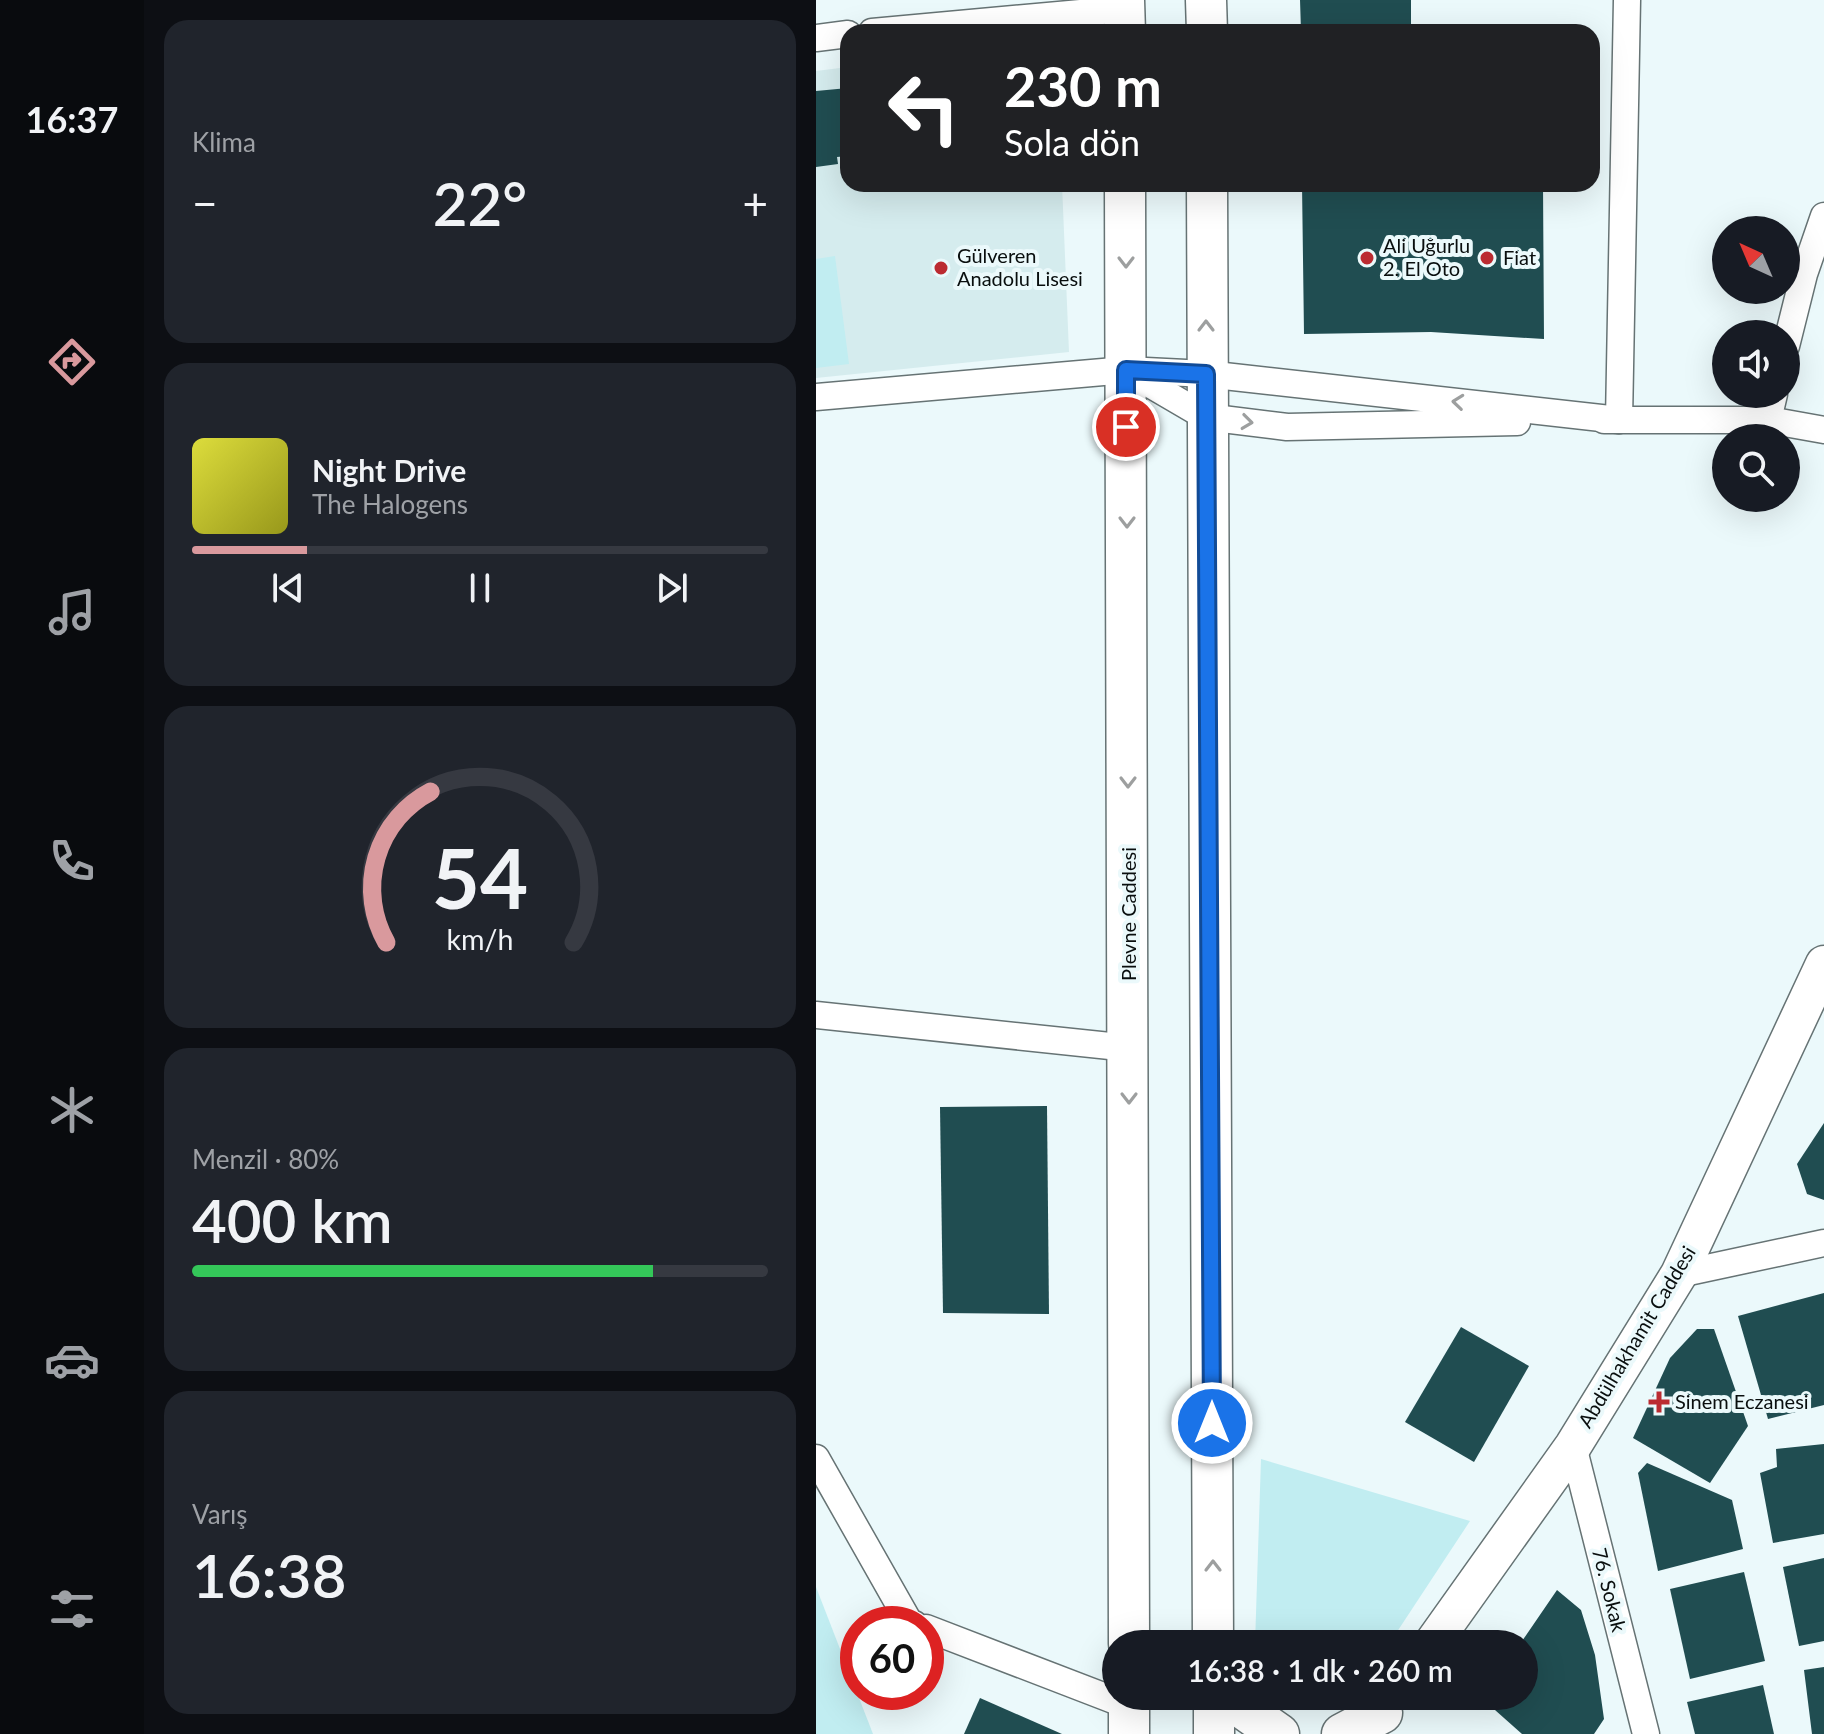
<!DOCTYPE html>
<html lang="tr">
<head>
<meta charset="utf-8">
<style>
	body { margin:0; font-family:Lato,sans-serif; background:#20242c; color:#f1f3f6; height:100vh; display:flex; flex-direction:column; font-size:30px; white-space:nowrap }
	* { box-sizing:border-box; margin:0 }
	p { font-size:26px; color:#9ea1a6 }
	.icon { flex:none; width:44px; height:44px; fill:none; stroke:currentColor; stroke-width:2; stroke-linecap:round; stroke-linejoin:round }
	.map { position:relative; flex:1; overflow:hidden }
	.drawer { display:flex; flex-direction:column; gap:20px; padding:20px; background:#0d0f14; width:672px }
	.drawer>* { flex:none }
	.hud { position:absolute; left:24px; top:24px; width:760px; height:168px; border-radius:24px; box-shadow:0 8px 32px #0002; background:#202124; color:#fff; overflow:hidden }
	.needle { width:52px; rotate:316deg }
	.buttons { position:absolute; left:896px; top:216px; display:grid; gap:16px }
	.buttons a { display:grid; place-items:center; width:88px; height:88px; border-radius:50%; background:#171b24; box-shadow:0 8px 32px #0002; font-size:40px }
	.speed { position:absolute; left:24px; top:1606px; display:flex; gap:16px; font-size:40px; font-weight:700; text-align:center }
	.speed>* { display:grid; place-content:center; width:104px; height:104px; border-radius:50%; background:#171b24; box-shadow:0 8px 32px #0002; line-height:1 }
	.speed .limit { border:12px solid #d22; background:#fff; color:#111 }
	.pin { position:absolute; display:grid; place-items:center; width:68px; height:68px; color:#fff; margin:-34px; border:4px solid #fff; border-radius:50%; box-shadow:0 2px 8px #0007 }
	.me { position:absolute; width:88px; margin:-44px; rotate:0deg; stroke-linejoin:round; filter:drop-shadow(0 0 6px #0008) }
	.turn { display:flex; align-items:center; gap:28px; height:168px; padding:0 32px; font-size:36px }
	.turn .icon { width:104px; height:104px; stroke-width:2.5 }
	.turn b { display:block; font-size:56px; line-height:68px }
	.big { font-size:60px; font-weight:600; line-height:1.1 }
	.drawer .tile { flex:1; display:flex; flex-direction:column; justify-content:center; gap:12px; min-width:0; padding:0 28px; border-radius:24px; background:#20242c }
	.drawer .dial { align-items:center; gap:0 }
	.dial svg { height:208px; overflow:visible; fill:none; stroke:#363941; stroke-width:7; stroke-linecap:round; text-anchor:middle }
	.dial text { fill:#f1f3f6; stroke:none }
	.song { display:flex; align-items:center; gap:24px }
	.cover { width:96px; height:96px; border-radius:12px; background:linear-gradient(135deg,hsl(60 70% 55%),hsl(60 70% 35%)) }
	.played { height:8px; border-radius:4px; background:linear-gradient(90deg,#d9999d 20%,#363941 20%) }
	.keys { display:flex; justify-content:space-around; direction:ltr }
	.heat { display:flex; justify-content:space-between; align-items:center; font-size:44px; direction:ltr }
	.charge { height:12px; border-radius:6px; background:linear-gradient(90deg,#34c759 80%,#363941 0) }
	.trip { position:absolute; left:286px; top:1630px; width:436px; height:80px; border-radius:40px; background:#171b24; box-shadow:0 8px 32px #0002; font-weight:600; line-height:80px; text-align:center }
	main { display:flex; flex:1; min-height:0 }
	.dock { display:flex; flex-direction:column; width:144px; justify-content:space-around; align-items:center; background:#090b0e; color:#9ea1a6 }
	.dock .icon { width:56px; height:56px }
	.dock .current { color:#d9999d }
	.dock b { font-size:36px; color:#f1f3f6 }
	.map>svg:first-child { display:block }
</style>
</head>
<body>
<main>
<nav class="dock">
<b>16:37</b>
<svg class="icon current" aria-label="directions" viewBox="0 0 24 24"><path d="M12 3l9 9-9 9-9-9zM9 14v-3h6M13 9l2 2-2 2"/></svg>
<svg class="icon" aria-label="music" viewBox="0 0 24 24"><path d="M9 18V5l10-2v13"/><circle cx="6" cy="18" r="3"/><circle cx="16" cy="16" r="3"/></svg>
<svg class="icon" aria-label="phone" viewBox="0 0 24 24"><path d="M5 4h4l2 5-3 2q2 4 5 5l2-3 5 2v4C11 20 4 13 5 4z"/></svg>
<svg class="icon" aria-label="climate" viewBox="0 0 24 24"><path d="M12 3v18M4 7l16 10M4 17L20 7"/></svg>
<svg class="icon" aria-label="car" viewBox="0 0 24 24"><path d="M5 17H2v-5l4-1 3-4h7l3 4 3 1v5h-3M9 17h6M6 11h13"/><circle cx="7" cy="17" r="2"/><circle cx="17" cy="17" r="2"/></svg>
<svg class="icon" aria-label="filters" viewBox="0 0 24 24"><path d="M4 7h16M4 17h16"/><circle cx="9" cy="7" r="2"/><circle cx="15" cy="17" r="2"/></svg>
</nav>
<section class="drawer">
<div class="tile"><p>Klima</p>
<div class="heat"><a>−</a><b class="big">22°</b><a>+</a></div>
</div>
<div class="tile">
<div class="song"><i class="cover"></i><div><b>Night Drive</b><p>The Halogens</p></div></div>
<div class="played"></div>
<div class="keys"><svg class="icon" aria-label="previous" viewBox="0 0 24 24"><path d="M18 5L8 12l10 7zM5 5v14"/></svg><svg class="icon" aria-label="pause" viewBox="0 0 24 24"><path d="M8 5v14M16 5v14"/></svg><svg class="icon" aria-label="next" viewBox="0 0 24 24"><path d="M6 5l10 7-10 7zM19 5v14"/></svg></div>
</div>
<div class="tile dial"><svg viewBox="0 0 100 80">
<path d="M14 69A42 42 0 1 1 86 69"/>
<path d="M14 69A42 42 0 0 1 31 11" stroke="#d9999d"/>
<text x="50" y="56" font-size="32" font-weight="700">54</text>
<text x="50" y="72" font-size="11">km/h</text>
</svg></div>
<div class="tile"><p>Menzil · 80%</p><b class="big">400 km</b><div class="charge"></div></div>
<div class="tile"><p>Varış</p><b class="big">16:38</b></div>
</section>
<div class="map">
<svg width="1008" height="1734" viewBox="0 0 1008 1734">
	<rect width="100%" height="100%" fill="#ebf9fb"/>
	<polygon fill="#d5ecee" points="32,67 32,184 246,184 253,352 0,378 0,71"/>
	<g fill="#c1edf1">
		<polygon points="19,256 33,364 0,368 0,259"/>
		<polygon points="445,1459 654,1521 573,1644 439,1644"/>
		<polygon points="0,1587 57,1734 0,1734"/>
	</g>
	<g fill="#204d51">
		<polygon points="484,0 595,0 595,32 485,32"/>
		<polygon points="32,88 32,156 21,157 22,164 0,167 0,91"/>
		<polygon points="486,184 727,184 728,339 615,332 488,334"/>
		<polygon points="231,1106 233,1314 127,1313 124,1107"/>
		<polygon points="1008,1123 1008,1200 991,1194 981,1164"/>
		<polygon points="1008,1293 1008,1405 952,1419 922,1316"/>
		<polygon points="645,1327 713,1366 658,1462 589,1422"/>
		<polygon points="881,1329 898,1329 932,1426 894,1483 817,1438 854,1358"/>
		<polygon points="1008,1444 1008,1534 957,1543 944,1473 961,1467 960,1449"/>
		<polygon points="831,1463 916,1500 927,1549 842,1571 822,1473"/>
		<polygon points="1008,1558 1008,1641 983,1646 967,1567"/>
		<polygon points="928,1572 949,1661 874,1679 854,1589"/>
		<polygon points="741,1590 765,1610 779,1655 788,1719 778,1734 706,1734 670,1702 674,1696 708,1696 708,1644 704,1644"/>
		<polygon points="1008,1667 1008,1734 996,1734 988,1670"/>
		<polygon points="947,1685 958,1734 879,1734 871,1702"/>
		<polygon points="164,1698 246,1734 148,1734"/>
	</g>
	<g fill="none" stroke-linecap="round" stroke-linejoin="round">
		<defs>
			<g id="minor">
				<polyline points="56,32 308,9"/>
				<polyline points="0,38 32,34"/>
				<polyline points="970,346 988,274 1008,216"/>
				<polyline points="313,372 390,417 471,427 701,422"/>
				<polyline points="0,397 310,370 390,374 803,420"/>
				<polyline points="788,420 952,420 1008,430"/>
				<polyline points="803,420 811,0"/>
				<polyline points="952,420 958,394"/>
				<polyline points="0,1015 313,1048"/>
				<polyline points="863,1274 1008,1243"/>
				<polyline points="757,1446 830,1734"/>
				<polyline points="0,1458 93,1622 98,1624"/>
				<polyline points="110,1628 313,1706"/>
			</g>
			<polyline id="secondary" points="616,1644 757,1446 863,1274 1008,964"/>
			<g id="primary">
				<polyline points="308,0 309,32"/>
				<polyline points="390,0 391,32"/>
				<polyline points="309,184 313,1644"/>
				<polyline points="391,184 397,1644"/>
				<polyline points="313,1696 313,1734"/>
				<polyline points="398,1696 398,1734"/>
				<polyline points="409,1696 463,1734"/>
				<polyline points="526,1734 566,1713"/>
			</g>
		</defs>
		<use href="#minor" stroke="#667374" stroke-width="29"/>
		<use href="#secondary" stroke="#667374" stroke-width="39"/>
		<use href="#primary" stroke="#667374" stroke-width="43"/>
		<use href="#minor" stroke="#fff" stroke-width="26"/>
		<use href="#secondary" stroke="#fff" stroke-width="36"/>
		<use href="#primary" stroke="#fff" stroke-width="40"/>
	</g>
	<defs><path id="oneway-chevron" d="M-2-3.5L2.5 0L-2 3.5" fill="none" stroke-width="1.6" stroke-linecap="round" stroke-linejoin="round" transform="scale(2)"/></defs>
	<g stroke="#9d9f9f">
		<use href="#oneway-chevron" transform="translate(310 262) rotate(90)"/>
		<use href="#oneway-chevron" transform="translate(390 326) rotate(-90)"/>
		<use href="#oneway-chevron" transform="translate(642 402) rotate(-174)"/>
		<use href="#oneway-chevron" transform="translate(431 422) rotate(7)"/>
		<use href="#oneway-chevron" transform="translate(311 522) rotate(90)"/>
		<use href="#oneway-chevron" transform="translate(312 782) rotate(90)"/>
		<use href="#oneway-chevron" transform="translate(313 1098) rotate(90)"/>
		<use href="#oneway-chevron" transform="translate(397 1566) rotate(-90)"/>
	</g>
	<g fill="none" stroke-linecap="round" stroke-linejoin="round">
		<defs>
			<polyline id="route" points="310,427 310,370 390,374 396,1423"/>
		</defs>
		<use href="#route" stroke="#114b97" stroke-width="20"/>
		<use href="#route" stroke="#1a73e8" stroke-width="14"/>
	</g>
	<g fill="#bb2b31" stroke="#ebf9fb" stroke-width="3">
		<circle cx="551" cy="258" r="8"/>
		<circle cx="671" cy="258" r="8"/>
		<circle cx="125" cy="268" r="8"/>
		<path d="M839 1390h8v8h8v8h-8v8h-8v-8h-8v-8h8z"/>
	</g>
	<g text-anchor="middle" stroke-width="8" stroke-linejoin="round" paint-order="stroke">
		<g font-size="20" fill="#090e0e" stroke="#ebf9fb" text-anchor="start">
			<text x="567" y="253">Ali Uğurlu<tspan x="567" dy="23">2. El Oto</tspan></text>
			<text x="141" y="263">Gülveren<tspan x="141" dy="23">Anadolu Lisesi</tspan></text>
			<text x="687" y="265">Fiat</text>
			<text x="859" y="1409">Sinem Eczanesi</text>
		</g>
		<g font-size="20" fill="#090e0e" stroke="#ebf9fb">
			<text transform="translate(313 914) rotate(-90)" y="7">Plevne Caddesi</text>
			<text transform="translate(821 1337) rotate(-59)" y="7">Abdülhakhamit Caddesi</text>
			<text transform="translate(793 1590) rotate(76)" y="7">76. Sokak</text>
		</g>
	</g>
</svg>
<div class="buttons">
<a><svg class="needle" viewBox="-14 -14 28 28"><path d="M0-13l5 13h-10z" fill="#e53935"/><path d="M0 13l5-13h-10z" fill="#9ea1a6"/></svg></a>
<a><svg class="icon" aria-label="sound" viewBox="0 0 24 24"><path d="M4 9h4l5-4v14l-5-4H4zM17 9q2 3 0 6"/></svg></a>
<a><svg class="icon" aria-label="search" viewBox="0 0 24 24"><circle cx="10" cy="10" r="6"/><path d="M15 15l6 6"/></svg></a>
</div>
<div class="speed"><div class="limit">60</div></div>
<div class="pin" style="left:310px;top:427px;background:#d93025"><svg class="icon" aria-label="arrive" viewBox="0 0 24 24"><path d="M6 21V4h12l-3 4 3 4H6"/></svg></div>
<svg class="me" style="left:396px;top:1423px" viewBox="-20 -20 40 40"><circle r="17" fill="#1a73e8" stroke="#fff" stroke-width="3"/><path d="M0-11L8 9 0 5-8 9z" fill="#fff"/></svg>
<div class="trip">16:38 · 1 dk · 260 m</div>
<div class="hud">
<div class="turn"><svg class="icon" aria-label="left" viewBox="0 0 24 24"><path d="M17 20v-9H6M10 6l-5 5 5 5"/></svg><div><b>230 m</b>Sola dön</div></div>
</div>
</div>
</main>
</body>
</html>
